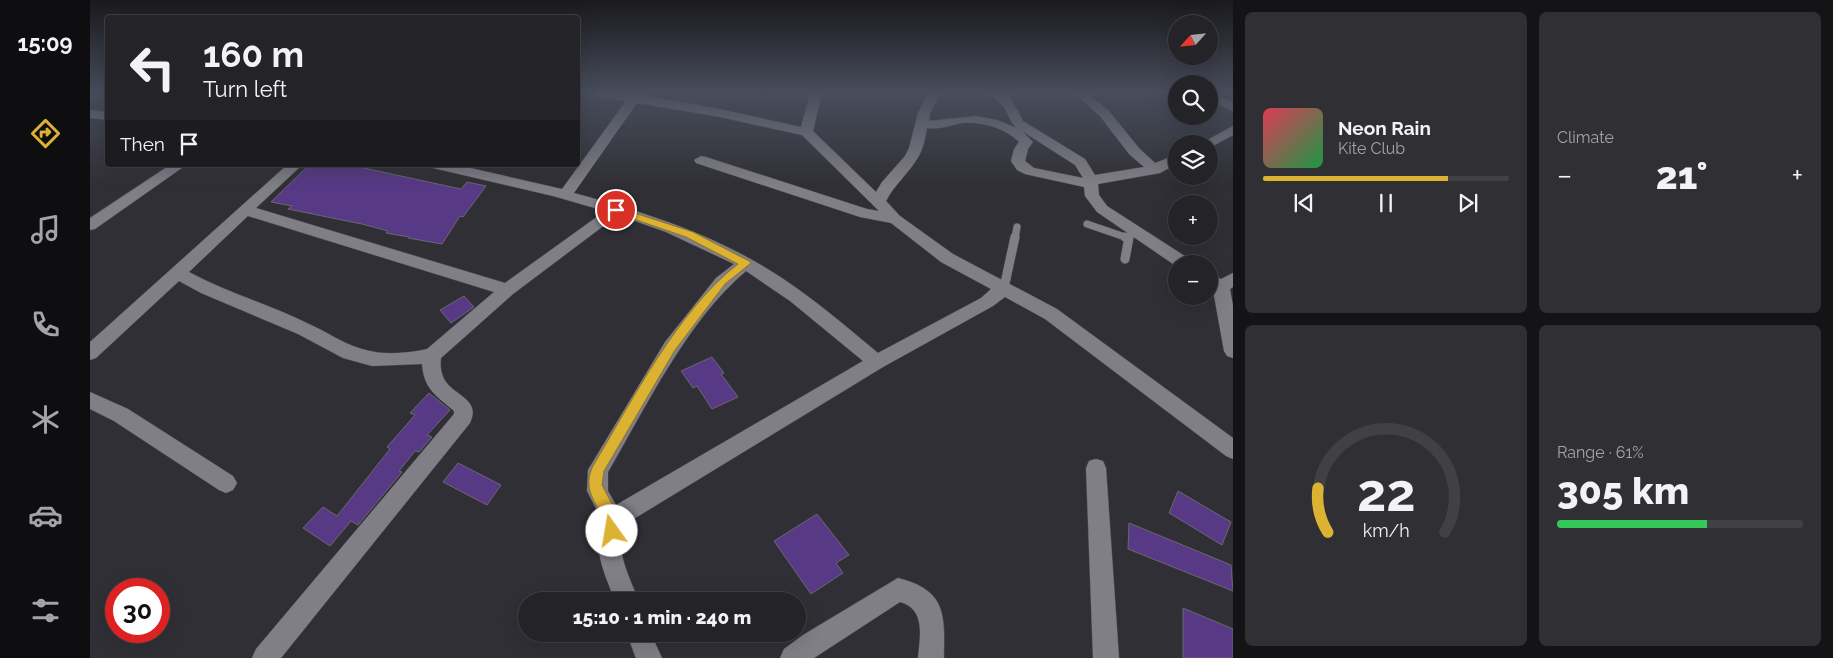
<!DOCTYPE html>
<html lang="en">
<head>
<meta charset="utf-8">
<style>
	body { margin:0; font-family:Raleway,sans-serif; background:#302f34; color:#f1f3f6; height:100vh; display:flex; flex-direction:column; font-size:19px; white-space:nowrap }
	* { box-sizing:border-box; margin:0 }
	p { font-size:16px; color:#a3a4a8 }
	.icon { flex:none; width:28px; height:28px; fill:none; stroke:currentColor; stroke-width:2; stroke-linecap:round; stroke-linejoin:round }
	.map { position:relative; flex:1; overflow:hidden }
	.panel { display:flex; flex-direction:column; gap:12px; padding:12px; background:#141316; width:600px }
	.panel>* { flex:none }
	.banner { position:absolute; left:15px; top:15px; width:475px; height:152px; border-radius:5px; box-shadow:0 5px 20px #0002,0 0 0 1px #414045; background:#242328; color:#f1f3f6; overflow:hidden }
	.needle { width:32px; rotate:243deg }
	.tools { position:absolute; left:1078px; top:15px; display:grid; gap:10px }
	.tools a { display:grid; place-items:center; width:50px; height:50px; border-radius:50%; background:#242328; box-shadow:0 5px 20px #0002,0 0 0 1px #414045; font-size:25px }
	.speed { position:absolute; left:15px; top:578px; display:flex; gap:10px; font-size:25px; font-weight:700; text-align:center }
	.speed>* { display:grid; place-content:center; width:65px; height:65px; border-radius:50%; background:#242328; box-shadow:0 5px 20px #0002,0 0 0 1px #414045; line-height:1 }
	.speed .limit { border:8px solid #d22; background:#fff; color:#111 }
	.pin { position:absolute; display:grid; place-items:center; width:42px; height:42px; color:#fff; margin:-21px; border:2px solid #fff; border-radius:50%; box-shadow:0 1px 5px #0007 }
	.me { position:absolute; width:55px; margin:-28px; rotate:347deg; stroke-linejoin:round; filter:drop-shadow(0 0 4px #0008) }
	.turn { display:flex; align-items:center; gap:18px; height:105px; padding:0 15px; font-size:22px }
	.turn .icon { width:65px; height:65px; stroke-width:2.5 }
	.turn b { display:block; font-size:35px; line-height:42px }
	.then { display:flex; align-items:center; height:48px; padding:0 15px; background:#0003; gap:10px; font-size:19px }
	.big { font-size:38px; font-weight:800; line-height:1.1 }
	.panel .card { flex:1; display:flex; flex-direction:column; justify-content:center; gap:8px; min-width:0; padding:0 18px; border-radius:8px; background:#302f34 }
	.panel .dial { align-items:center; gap:0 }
	.dial svg { height:130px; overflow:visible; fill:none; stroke:#414045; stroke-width:7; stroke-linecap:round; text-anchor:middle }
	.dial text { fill:#f1f3f6; stroke:none }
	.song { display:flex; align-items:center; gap:15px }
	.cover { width:60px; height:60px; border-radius:8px; background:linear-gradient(135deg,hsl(350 70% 55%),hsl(140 70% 35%)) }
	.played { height:5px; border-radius:2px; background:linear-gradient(90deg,#dcb233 75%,#414045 75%) }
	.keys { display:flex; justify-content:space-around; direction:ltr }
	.heat { display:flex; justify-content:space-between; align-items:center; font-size:28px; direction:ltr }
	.charge { height:8px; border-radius:4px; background:linear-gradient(90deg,#34c759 61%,#414045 0) }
	.panel .tiles { flex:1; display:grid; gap:12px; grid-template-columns:repeat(2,1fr) }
	.trip { position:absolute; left:428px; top:592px; width:288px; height:50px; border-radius:25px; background:#242328; box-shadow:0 5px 20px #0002,0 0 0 1px #414045; font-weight:800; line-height:50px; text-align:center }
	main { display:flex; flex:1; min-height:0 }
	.tab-bar { display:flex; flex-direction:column; width:90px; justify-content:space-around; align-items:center; background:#0e0e10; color:#a3a4a8 }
	.tab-bar .icon { width:35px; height:35px }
	.tab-bar .on { color:#dcb233 }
	.tab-bar b { font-size:22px; color:#f1f3f6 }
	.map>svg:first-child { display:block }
</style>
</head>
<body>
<main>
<nav class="tab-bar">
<b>15:09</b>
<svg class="icon on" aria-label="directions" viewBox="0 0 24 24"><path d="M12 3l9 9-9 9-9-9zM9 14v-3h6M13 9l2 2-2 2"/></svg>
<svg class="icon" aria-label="music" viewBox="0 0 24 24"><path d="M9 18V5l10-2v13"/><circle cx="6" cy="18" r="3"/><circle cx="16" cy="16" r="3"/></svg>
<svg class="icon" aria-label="phone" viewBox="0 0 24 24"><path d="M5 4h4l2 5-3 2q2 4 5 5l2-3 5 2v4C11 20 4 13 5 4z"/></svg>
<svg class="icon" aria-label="climate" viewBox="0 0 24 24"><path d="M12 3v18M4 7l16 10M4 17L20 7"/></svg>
<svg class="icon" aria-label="car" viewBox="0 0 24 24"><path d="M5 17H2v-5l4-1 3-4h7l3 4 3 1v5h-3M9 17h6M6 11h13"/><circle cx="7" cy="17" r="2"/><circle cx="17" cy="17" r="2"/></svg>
<svg class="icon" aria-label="filters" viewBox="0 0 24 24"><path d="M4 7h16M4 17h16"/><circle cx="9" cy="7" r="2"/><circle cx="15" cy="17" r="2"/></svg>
</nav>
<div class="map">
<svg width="1143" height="658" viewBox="0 0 1143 658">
	<rect width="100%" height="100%" fill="#302f35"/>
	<g fill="#583986" stroke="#6a686f">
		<polygon points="219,165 260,165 371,189 377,182 396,186 373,217 370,216 352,244 318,238 319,237 296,233 298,231 272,224 198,209 202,206 181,202"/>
		<polygon points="374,296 384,307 361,323 350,310"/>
		<polygon points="622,357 634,373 631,374 648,397 622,409 607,386 603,388 591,371"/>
		<polygon points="339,393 360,410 337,435 342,437 329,452 325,451 309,471 312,472 268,525 261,521 240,546 213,528 233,507 247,516 300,449 297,447 325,415 320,413"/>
		<polygon points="368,463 411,485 397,505 353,482"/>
		<polygon points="1088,491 1141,522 1132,545 1079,513"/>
		<polygon points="727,514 759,555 746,563 753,573 721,594 684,541"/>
		<polygon points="1039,523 1141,565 1143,591 1038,549"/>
		<polygon points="1093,608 1143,629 1143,658 1093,658"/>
	</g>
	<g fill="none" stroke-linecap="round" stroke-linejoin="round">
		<defs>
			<g id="service-far1">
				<polyline points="917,93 919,105"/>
				<polyline points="997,224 1038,238"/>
				<polyline points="925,238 927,227"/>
				<polyline points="1038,238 1041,234"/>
			</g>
			<g id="service">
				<polyline points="1035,237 1038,238"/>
				<polyline points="1035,259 1039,237"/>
				<polyline points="914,288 925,237"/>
			</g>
			<g id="minor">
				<path d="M506 93 544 94 625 108 711 127 720 93H732L723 131 786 192 792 182 815 156 819 148 828 113 838 93H850L840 113 839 121 886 116 907 120 927 128 922 123 914 107 898 93H911L923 102 933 121 995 159 1005 175 1054 167 1039 154 1010 116 984 93H997L1018 110 1049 148 1065 163 1086 155V164L1070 173 1008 184 1009 195 1017 206 1101 260 1103 264H1086V266L1007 212 995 196 994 187 935 174 927 170 921 161 924 149 929 142C916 128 891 121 872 123 860 125 850 130 837 128 835 139 833 150 827 159 817 175 805 184 796 201L810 216 863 254 967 309 1143 438V459L1136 456 955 319 915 297 903 306 793 367 537 523C519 539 542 583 549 601H525C516 576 501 549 513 522L497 491 498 470 575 342 626 278 644 264 576 232 528 215 423 294 351 358C350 366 351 375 356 382 366 396 391 400 380 423L191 658H162L166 649 364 414V411C347 396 334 390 332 364L282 366 253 358 208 334 111 293 89 281 6 358 0 360V342L197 165H212L166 208 415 283 515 211 463 196 343 168 341 165H367L472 189 536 101 508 96ZM547 103 625 116 712 135 789 211 777 209 616 157 611 156 604 160 606 163 770 217 801 223 851 262 901 289 891 298 788 353C752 323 716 292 676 268 617 232 550 211 484 193ZM932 131 985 165 993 178 944 168 935 161 938 149 943 142ZM158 216 404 292 337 349C320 353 297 355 280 351 258 347 241 334 221 325 181 305 138 293 99 272ZM656 271 700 301 773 361 526 505 518 491V472C557 405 597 321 656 271Z"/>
				<polygon points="1119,93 1143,102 1143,111 1119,100"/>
				<polygon points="0,110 18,112 18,120 0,118"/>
				<polygon points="1143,126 1143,135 1121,147 1119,147 1119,144 1110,144"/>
				<polygon points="80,165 96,165 5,229 0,230 0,218"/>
				<polygon points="1119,273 1131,279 1143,273 1143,287 1140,289 1143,306 1143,358 1137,356 1134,351 1123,290 1119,287"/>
				<polygon points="0,392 38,409 143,476 147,483 143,490 136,493 129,490 24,421 0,409"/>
				<polygon points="1006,459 1013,461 1016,468 1029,658 1003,658 996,468 999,461"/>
				<path d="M808 578C856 590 855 614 854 658H828C830 637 836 609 810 602L724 658H690L694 649 713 635Z"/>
				<polygon points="537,634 561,634 572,658 546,658"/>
			</g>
		</defs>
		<use href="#service-far1" stroke="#4f4d52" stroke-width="8"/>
		<use href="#service" stroke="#4f4d52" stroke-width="10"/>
		<use href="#minor" stroke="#4f4d52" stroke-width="1"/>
		<use href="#service-far1" stroke="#807e86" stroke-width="7"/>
		<use href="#service" stroke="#807e86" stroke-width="9"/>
		<use href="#minor" fill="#807e86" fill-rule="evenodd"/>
	</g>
	<linearGradient id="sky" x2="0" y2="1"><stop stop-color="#1a1a1d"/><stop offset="0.5" stop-color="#484d5c"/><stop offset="1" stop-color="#484d5c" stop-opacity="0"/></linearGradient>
	<rect width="1143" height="185" fill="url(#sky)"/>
	<path fill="#dcb233" stroke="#8f7421" d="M526 207 603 232 659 261 661 263 635 284 585 350 514 471 512 485 531 521 527 536 522 538 516 536 514 531 517 522C505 503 492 488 503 466 542 401 588 310 648 264L596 237 523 212 522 210Z"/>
</svg>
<div class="tools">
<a><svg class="needle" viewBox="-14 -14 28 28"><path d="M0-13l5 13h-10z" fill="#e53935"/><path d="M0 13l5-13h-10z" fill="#a3a4a8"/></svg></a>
<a><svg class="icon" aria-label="search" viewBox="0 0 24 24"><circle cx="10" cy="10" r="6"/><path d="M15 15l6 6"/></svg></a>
<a><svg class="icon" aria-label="layers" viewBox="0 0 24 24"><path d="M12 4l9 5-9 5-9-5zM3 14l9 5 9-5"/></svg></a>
<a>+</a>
<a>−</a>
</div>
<div class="speed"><div class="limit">30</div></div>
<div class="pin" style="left:526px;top:210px;background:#d93025"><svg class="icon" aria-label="arrive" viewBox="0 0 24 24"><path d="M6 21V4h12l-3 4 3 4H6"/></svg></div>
<svg class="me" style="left:522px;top:531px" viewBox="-20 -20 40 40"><circle r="19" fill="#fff"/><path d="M0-13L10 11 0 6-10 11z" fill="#dcb233"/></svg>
<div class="trip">15:10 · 1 min · 240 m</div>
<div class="banner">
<div class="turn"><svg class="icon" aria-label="left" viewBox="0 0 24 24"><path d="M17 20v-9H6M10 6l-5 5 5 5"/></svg><div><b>160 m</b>Turn left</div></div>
<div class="then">Then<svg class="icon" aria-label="arrive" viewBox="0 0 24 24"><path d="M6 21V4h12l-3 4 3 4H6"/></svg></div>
</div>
</div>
<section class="panel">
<div class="tiles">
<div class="card">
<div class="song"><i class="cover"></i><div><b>Neon Rain</b><p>Kite Club</p></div></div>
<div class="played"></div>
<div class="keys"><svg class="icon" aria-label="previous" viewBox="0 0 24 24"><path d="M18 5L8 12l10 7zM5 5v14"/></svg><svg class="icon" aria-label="pause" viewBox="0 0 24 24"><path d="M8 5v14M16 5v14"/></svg><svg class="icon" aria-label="next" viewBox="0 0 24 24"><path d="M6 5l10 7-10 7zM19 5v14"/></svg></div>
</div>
<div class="card"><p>Climate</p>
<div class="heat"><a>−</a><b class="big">21°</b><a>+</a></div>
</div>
<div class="card dial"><svg viewBox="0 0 100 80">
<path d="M14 69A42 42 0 1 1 86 69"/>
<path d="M14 69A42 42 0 0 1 8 42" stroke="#dcb233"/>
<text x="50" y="56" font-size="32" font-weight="700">22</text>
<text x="50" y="72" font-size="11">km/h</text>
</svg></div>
<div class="card"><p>Range · 61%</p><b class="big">305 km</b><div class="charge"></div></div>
</div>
</section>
</main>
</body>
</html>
